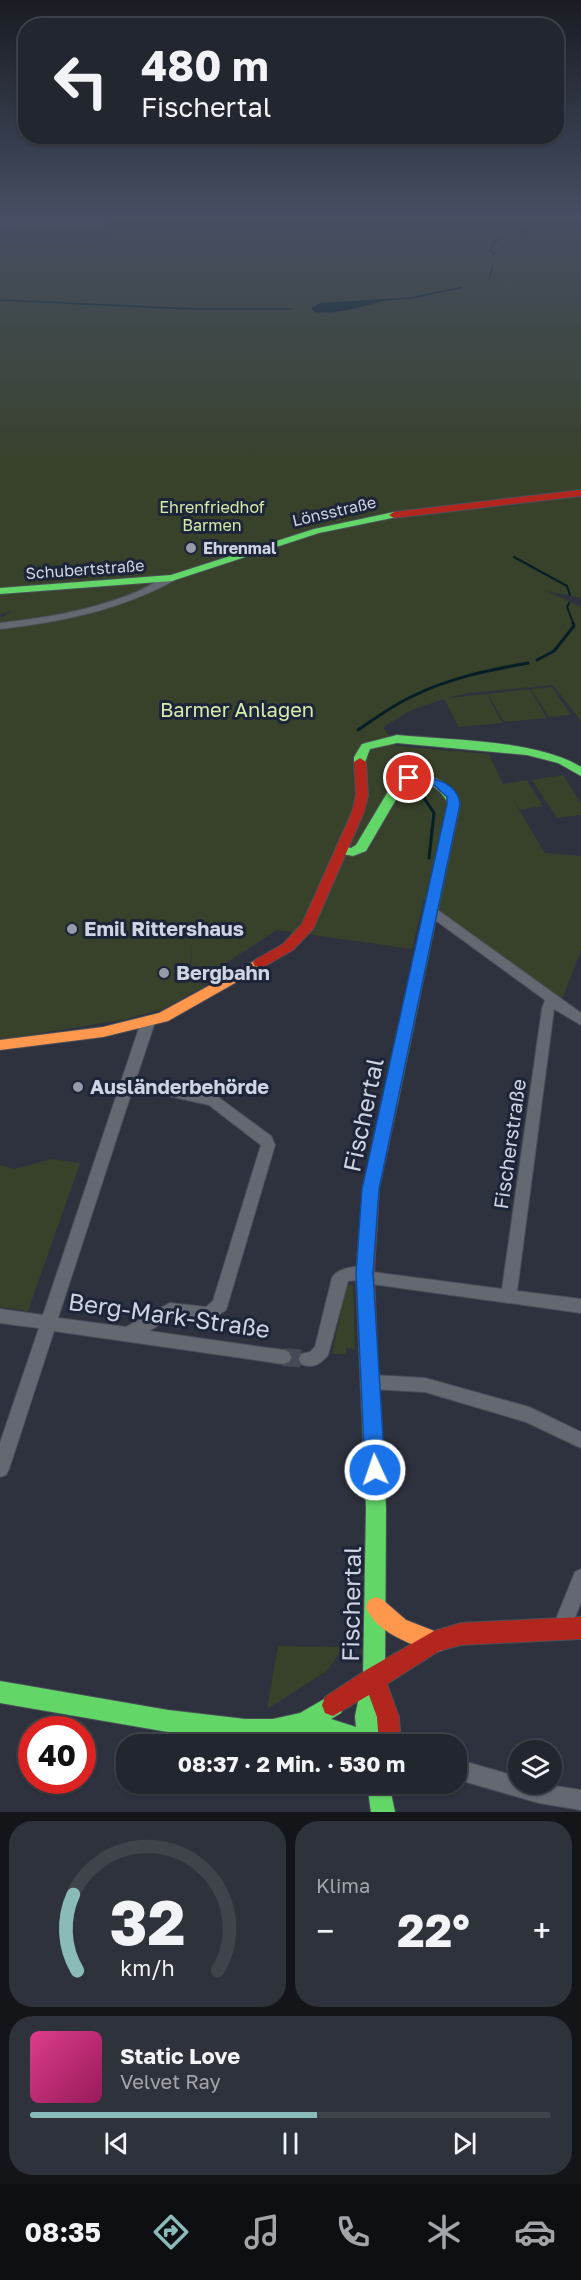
<!DOCTYPE html>
<html lang="de">
<head>
<meta charset="utf-8">
<style>
	body { margin:0; font-family:"Golos Text",sans-serif; background:#2e323a; color:#f1f3f6; height:100vh; display:flex; flex-direction:column; font-size:22px; white-space:nowrap }
	* { box-sizing:border-box; margin:0 }
	p { font-size:20px; color:#a2a5aa }
	.icon { flex:none; width:33px; height:33px; fill:none; stroke:currentColor; stroke-width:2; stroke-linecap:round; stroke-linejoin:round }
	.map { position:relative; height:1812px; overflow:hidden }
	.details { display:flex; flex-direction:column; gap:9px; padding:9px; background:#131519; flex:1 }
	.details>* { flex:none }
	.guide { position:absolute; left:18px; top:18px; width:546px; height:126px; border-radius:24px; box-shadow:0 2px 4px #0004,0 0 0 2px #3f434a; background:#22262e; color:#f1f3f6; overflow:hidden }
	.controls { position:absolute; left:508px; top:1740px; display:grid; gap:12px }
	.controls a { display:grid; place-items:center; width:54px; height:54px; border-radius:50%; background:#22262e; box-shadow:0 2px 4px #0004,0 0 0 2px #3f434a; font-size:30px }
	.speed { position:absolute; left:18px; top:1716px; display:flex; gap:12px; font-size:30px; font-weight:700; text-align:center }
	.speed>* { display:grid; place-content:center; width:78px; height:78px; border-radius:50%; background:#22262e; box-shadow:0 2px 4px #0004,0 0 0 2px #3f434a; line-height:1 }
	.speed .limit { border:9px solid #d22; background:#fff; color:#111 }
	.pin { position:absolute; display:grid; place-items:center; width:51px; height:51px; color:#fff; margin:-26px; border:3px solid #fff; border-radius:50%; box-shadow:0 2px 6px #0007 }
	.me { position:absolute; width:66px; margin:-33px; rotate:357deg; stroke-linejoin:round; filter:drop-shadow(0 0 4px #0008) }
	.turn { display:flex; align-items:center; gap:21px; height:126px; padding:0 24px; font-size:27px }
	.turn .icon { width:78px; height:78px; stroke-width:2.5 }
	.turn b { display:block; font-size:42px; line-height:51px }
	.big { font-size:45px; font-weight:700; line-height:1.1 }
	.details .tile { flex:1; display:flex; flex-direction:column; justify-content:center; gap:9px; min-width:0; padding:0 21px; border-radius:24px; background:#2e323a }
	.details .dial { align-items:center; gap:0 }
	.dial svg { height:156px; overflow:visible; fill:none; stroke:#3f434a; stroke-width:7; stroke-linecap:round; text-anchor:middle }
	.dial text { fill:#f1f3f6; stroke:none }
	.song { display:flex; align-items:center; gap:18px }
	.cover { width:72px; height:72px; border-radius:9px; background:linear-gradient(135deg,hsl(330 70% 55%),hsl(330 70% 35%)) }
	.played { height:6px; border-radius:3px; background:linear-gradient(90deg,#8bbbb9 55%,#3f434a 55%) }
	.keys { display:flex; justify-content:space-around; direction:ltr }
	.heat { display:flex; justify-content:space-between; align-items:center; font-size:33px; direction:ltr }
	.details .tiles { flex:1; display:grid; gap:9px; grid-template-columns:1fr 1fr }
	.tile:last-child { grid-column:span 2 }
	.trip { position:absolute; left:116px; top:1734px; width:351px; height:60px; border-radius:24px; background:#22262e; box-shadow:0 2px 4px #0004,0 0 0 2px #3f434a; font-weight:700; line-height:60px; text-align:center }
	.tab-bar { display:flex; height:96px; justify-content:space-around; align-items:center; background:#0e0f12; color:#a2a5aa }
	.tab-bar .icon { width:42px; height:42px }
	.tab-bar .on { color:#8bbbb9 }
	.tab-bar b { font-size:27px; color:#f1f3f6 }
	.map>svg:first-child { display:block }
</style>
</head>
<body>
<div class="map">
<svg width="581" height="1812" viewBox="0 0 581 1812">
	<rect width="100%" height="100%" fill="#2e323e"/>
	<g fill="#38412a">
		<polygon points="100,217 581,217 581,598 547,591 581,607 581,721 553,685 469,693 447,698 487,694 502,723 459,727 444,699 412,710 383,727 396,746 489,754 503,784 527,780 543,806 520,810 513,800 545,853 581,856 581,950 563,997 550,993 424,899 412,949 277,930 221,966 205,985 186,975 191,966 192,944 190,966 184,975 205,986 163,1009 127,1019 0,1040 0,616 2,618 11,610 0,615 0,242 104,241 113,218"/>
		<polygon points="552,687 571,715 549,717 531,689"/>
		<polygon points="530,689 547,718 504,722 488,694"/>
		<polygon points="563,775 581,803 581,815 557,818 532,780"/>
		<polygon points="52,1159 80,1163 28,1311 0,1307 0,1165 15,1169"/>
		<polygon points="349,1285 353,1285 355,1349 346,1348 346,1354 332,1354 346,1288"/>
		<polygon points="278,1646 344,1647 327,1671 267,1709"/>
	</g>
	<path fill="#061f27" d="M381 299 386 300C365 306 338 315 314 312L311 308 320 303Z"/>
	<g fill="none" stroke-linecap="round" stroke-linejoin="round">
		<g stroke="#061f27" stroke-width="1.5">
			<polyline points="521,233 550,222 581,219"/>
			<polyline points="493,256 495,253 490,251 493,243 503,238"/>
			<polyline points="489,279 493,266"/>
			<polyline points="0,300 192,309 291,309"/>
			<polyline points="382,300 412,298 462,287"/>
		</g>
		<g stroke="#061f27" stroke-width="2">
			<polyline points="514,557 567,586 570,595"/>
			<polyline points="569,603 567,607 574,625"/>
		</g>
		<g stroke="#061f27" stroke-width="3">
			<polyline points="537,660 554,651 574,626 573,623"/>
			<path d="M358 730C376 718 393 705 413 696 449 678 489 670 528 663"/>
			<polyline points="400,756 408,771"/>
			<polyline points="414,783 434,813 429,858"/>
		</g>
		<polyline stroke="#464a57" stroke-width="18" stroke-dasharray="18 9" stroke-linecap="butt" points="283,1357 307,1359"/>
		<defs>
			<g id="street">
				<polygon points="0,223 100,224 103,226 100,228 0,227"/>
				<path d="M172 575 176 578 175 580C121 610 61 622 0 629V623C44 618 88 611 129 595 144 590 157 580 172 575Z"/>
				<path d="M431 907 435 908 581 1013V1025L554 1009 517 1291 581 1299V1313L365 1283 359 1280 348 1281 328 1355C320 1364 314 1369 301 1364L299 1359 301 1354 310 1352 315 1347 332 1278C338 1267 359 1265 370 1268L372 1272 502 1289 542 1009 545 1000 427 914 425 911Z"/>
				<path d="M148 1017 153 1019 155 1022 136 1079 218 1097 271 1136 275 1145 226 1310 209 1321 172 1317 149 1331 283 1350 289 1352 291 1357 289 1362 283 1364 54 1331 9 1469 6 1475 0 1477V1443L39 1328 0 1323V1309L43 1315 141 1022 143 1019ZM133 1088 209 1105 261 1145 213 1301 206 1307 170 1303 126 1327 58 1318Z"/>
				<polygon points="371,1375 425,1378 529,1407 581,1432 581,1448 526,1422 425,1392 371,1389 365,1387 363,1382 365,1377"/>
				<polygon points="581,1569 581,1602 568,1636 561,1638 554,1636 552,1629 575,1572"/>
				<polygon points="456,1759 519,1777 519,1784 543,1784 581,1790 581,1810 539,1803 456,1779"/>
			</g>
			<g id="fast">
				<polygon points="394,512 399,515 397,517 319,533 172,581 0,594 0,588 171,575 314,529"/>
				<path d="M397 735C449 740 538 740 581 767V776L558 763 527 755 397 743 370 749 364 765 360 766 354 762V757L362 744Z"/>
				<path d="M417 775C438 776 452 784 460 804L397 1106 395 1110 389 1112 383 1110 381 1106 448 804C440 785 424 780 405 784L366 851 353 856 337 853 336 850 342 846 351 848 356 845 396 778Z"/>
				<polygon points="368,1339 374,1341 377,1347 386,1508 385,1678 377,1716 381,1744 343,1744 304,1734 273,1741 245,1741 168,1732 0,1703 0,1681 168,1710 245,1719 273,1719 300,1713 333,1694 341,1697 344,1705 341,1713 331,1719 356,1727 355,1716 363,1678 366,1508 359,1347 362,1341"/>
				<polygon points="367,1784 389,1784 395,1812 371,1812"/>
			</g>
			<g id="slow">
				<polygon points="260,958 267,963 265,966 168,1021 103,1037 0,1050 0,1040 103,1027 159,1013"/>
				<path d="M376 1597 383 1600 406 1620 442 1634 445 1642 442 1650 434 1653C410 1643 376 1633 366 1607L369 1600Z"/>
			</g>
			<g id="jam">
				<polygon points="581,490 581,496 394,518 389,515 394,512"/>
				<polygon points="360,758 366,762 368,795 364,812 313,929 293,950 265,966 255,966 253,963 255,960 283,944 302,924 352,812 356,795 354,762"/>
				<polygon points="389,1100 395,1102 397,1106 379,1189 374,1273 377,1347 374,1353 368,1355 362,1353 359,1347 356,1273 363,1189 381,1106 383,1102"/>
				<polygon points="581,1617 581,1639 461,1645 439,1651 387,1684 399,1717 401,1744 379,1744 377,1717 369,1695 333,1716 325,1713 322,1705 325,1697 366,1670 434,1631 461,1623"/>
			</g>
		</defs>
		<use href="#street" stroke="#4c4f5a" stroke-width="2"/>
		<use href="#fast" stroke="#4c4f5a" stroke-width="2"/>
		<use href="#slow" stroke="#4c4f5a" stroke-width="2"/>
		<use href="#jam" stroke="#4c4f5a" stroke-width="2"/>
		<use href="#street" fill="#646871" fill-rule="evenodd"/>
		<use href="#fast" fill="#63d668" fill-rule="evenodd"/>
		<use href="#slow" fill="#ff974d" fill-rule="evenodd"/>
		<use href="#jam" fill="#b3261e" fill-rule="evenodd"/>
	</g>
	<linearGradient id="sky" x2="0" y2="1"><stop stop-color="#191c22"/><stop offset="0.46" stop-color="#464f63"/><stop offset="1" stop-color="#464f63" stop-opacity="0"/></linearGradient>
	<rect width="581" height="471" fill="url(#sky)"/>
	<path fill="#1a73e8" stroke="#114b97" stroke-width="1.5" d="M409 774C429 778 457 779 460 804L379 1189 373 1273 385 1470 382 1476 375 1479 368 1476 365 1470 356 1273 362 1189 447 804V797L435 786 405 780 403 778Z"/>
	<g fill="#979ba9" stroke="#1e2539" stroke-width="2">
		<circle cx="191" cy="548" r="6"/>
		<circle cx="72" cy="929" r="6"/>
		<circle cx="164" cy="973" r="6"/>
		<circle cx="78" cy="1087" r="6"/>
	</g>
	<g text-anchor="middle" stroke-width="6" stroke-linejoin="round" paint-order="stroke">
		<g font-size="16" fill="#d4eca9" stroke="#1e2539">
			<text x="212" y="513">Ehrenfriedhof<tspan x="212" dy="18">Barmen</tspan></text>
		</g>
		<g font-size="16" fill="#cfd4e2" stroke="#1e2539">
			<text transform="translate(334 511) rotate(-13)" y="6">Lönsstraße</text>
			<text transform="translate(85 569) rotate(-4)" y="6">Schubertstraße</text>
		</g>
		<g font-size="16" font-weight="bold" fill="#cfd4e2" stroke="#1e2539" text-anchor="start">
			<text x="203" y="554">Ehrenmal</text>
		</g>
		<g font-size="20" fill="#d4eca9" stroke="#1e2539">
			<text x="237" y="717">Barmer Anlagen</text>
		</g>
		<g font-size="20" font-weight="bold" fill="#cfd4e2" stroke="#1e2539" text-anchor="start">
			<text x="84" y="936">Emil Rittershaus</text>
			<text x="176" y="980">Bergbahn</text>
			<text x="90" y="1094">Ausländerbehörde</text>
		</g>
		<g font-size="20" fill="#cfd4e2" stroke="#1e2539">
			<text transform="translate(510 1144) rotate(-82)" y="7">Fischerstraße</text>
		</g>
		<g font-size="24" fill="#cfd4e2" stroke="#1e2539">
			<text transform="translate(364 1115) rotate(-78)" y="8">Fischertal</text>
			<text transform="translate(169 1316) rotate(8)" y="8">Berg-Mark-Straße</text>
			<text transform="translate(352 1604) rotate(-89)" y="8">Fischertal</text>
		</g>
	</g>
</svg>
<div class="controls">
<a><svg class="icon" aria-label="layers" viewBox="0 0 24 24"><path d="M12 4l9 5-9 5-9-5zM3 14l9 5 9-5"/></svg></a>
</div>
<div class="speed"><div class="limit">40</div></div>
<div class="pin" style="left:409px;top:778px;background:#d93025"><svg class="icon" aria-label="arrive" viewBox="0 0 24 24"><path d="M6 21V4h12l-3 4 3 4H6"/></svg></div>
<svg class="me" style="left:375px;top:1470px" viewBox="-20 -20 40 40"><circle r="17" fill="#1a73e8" stroke="#fff" stroke-width="3"/><path d="M0-11L8 9 0 5-8 9z" fill="#fff"/></svg>
<div class="trip">08:37 · 2 Min. · 530 m</div>
<div class="guide">
<div class="turn"><svg class="icon" aria-label="left" viewBox="0 0 24 24"><path d="M17 20v-9H6M10 6l-5 5 5 5"/></svg><div><b>480 m</b>Fischertal</div></div>
</div>
</div>
<section class="details">
<div class="tiles">
<div class="tile dial"><svg viewBox="0 0 100 80">
<path d="M14 69A42 42 0 1 1 86 69"/>
<path d="M14 69A42 42 0 0 1 12 30" stroke="#8bbbb9"/>
<text x="50" y="56" font-size="32" font-weight="700">32</text>
<text x="50" y="72" font-size="11">km/h</text>
</svg></div>
<div class="tile"><p>Klima</p>
<div class="heat"><a>−</a><b class="big">22°</b><a>+</a></div>
</div>
<div class="tile">
<div class="song"><i class="cover"></i><div><b>Static Love</b><p>Velvet Ray</p></div></div>
<div class="played"></div>
<div class="keys"><svg class="icon" aria-label="previous" viewBox="0 0 24 24"><path d="M18 5L8 12l10 7zM5 5v14"/></svg><svg class="icon" aria-label="pause" viewBox="0 0 24 24"><path d="M8 5v14M16 5v14"/></svg><svg class="icon" aria-label="next" viewBox="0 0 24 24"><path d="M6 5l10 7-10 7zM19 5v14"/></svg></div>
</div>
</div>
</section>
<nav class="tab-bar">
<b>08:35</b>
<svg class="icon on" aria-label="directions" viewBox="0 0 24 24"><path d="M12 3l9 9-9 9-9-9zM9 14v-3h6M13 9l2 2-2 2"/></svg>
<svg class="icon" aria-label="music" viewBox="0 0 24 24"><path d="M9 18V5l10-2v13"/><circle cx="6" cy="18" r="3"/><circle cx="16" cy="16" r="3"/></svg>
<svg class="icon" aria-label="phone" viewBox="0 0 24 24"><path d="M5 4h4l2 5-3 2q2 4 5 5l2-3 5 2v4C11 20 4 13 5 4z"/></svg>
<svg class="icon" aria-label="climate" viewBox="0 0 24 24"><path d="M12 3v18M4 7l16 10M4 17L20 7"/></svg>
<svg class="icon" aria-label="car" viewBox="0 0 24 24"><path d="M5 17H2v-5l4-1 3-4h7l3 4 3 1v5h-3M9 17h6M6 11h13"/><circle cx="7" cy="17" r="2"/><circle cx="17" cy="17" r="2"/></svg>
</nav>
</body>
</html>
